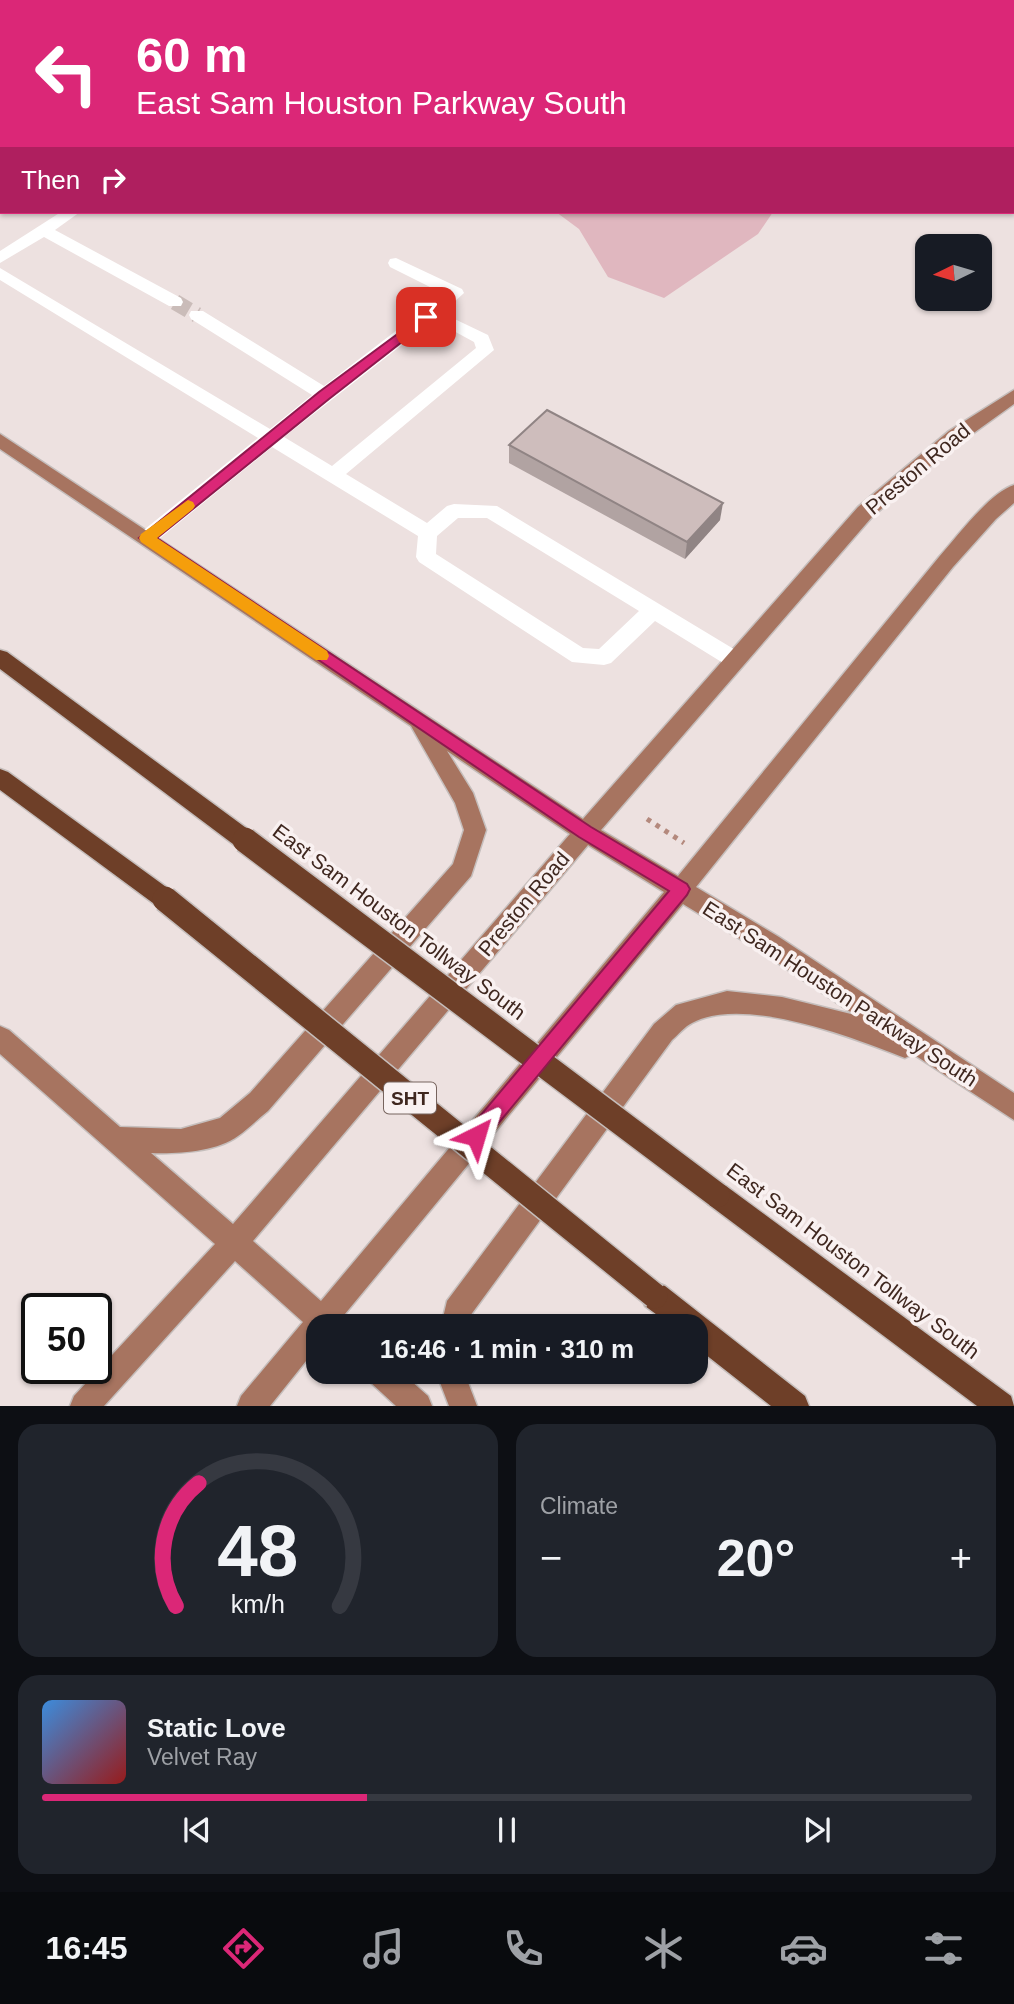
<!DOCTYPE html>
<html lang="en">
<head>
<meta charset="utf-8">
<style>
	body { margin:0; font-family:Helvetica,sans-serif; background:#20242c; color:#f1f3f6; height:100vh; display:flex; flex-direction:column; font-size:26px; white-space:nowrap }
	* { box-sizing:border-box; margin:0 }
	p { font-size:23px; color:#9ea1a6 }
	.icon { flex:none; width:38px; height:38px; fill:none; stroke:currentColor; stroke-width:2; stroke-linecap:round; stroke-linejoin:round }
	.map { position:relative; height:1406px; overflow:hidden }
	.drawer { display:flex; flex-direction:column; gap:18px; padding:18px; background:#0d0f14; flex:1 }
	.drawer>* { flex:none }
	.hud { position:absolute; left:0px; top:0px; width:1015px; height:214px; box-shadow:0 2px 5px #0004; background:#db2777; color:#fff; overflow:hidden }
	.needle { width:46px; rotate:265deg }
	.buttons { position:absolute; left:915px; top:234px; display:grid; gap:14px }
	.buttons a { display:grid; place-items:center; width:77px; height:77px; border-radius:14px; background:#171b24; box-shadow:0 2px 5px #0004; font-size:35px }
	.speed { position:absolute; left:21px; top:1293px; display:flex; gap:14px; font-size:35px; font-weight:700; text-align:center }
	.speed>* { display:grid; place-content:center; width:91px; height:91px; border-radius:50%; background:#171b24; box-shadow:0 2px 5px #0004; line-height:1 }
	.speed .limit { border:4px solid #111; border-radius:10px; background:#fff; color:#111 }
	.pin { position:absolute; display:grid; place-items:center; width:60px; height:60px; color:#fff; margin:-30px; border-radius:14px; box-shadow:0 4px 10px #0006 }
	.me { position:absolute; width:77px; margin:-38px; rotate:40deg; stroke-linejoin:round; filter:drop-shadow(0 0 5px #0008) }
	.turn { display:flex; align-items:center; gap:24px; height:147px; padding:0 21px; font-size:32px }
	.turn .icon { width:91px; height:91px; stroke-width:2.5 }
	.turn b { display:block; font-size:49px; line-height:60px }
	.then { display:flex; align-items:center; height:66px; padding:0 21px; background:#0003; gap:14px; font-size:26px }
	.big { font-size:52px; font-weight:800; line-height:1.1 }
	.drawer .tile { flex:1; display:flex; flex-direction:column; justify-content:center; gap:10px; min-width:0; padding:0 24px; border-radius:21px; background:#20242c }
	.drawer .dial { align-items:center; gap:0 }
	.dial svg { height:182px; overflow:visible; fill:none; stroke:#363941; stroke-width:7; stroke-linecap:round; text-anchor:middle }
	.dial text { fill:#f1f3f6; stroke:none }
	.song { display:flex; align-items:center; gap:21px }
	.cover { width:84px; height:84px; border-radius:10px; background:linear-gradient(135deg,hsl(210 70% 55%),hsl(0 70% 35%)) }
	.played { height:7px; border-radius:4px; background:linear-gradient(90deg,#db2777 35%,#363941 35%) }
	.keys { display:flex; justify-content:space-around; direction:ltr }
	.heat { display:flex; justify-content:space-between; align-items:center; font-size:38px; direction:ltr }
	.drawer .tiles { flex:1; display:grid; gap:18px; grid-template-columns:1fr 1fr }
	.tile:last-child { grid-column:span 2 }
	.trip { position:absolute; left:306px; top:1314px; width:402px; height:70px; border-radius:21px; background:#171b24; box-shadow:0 2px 5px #0004; font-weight:800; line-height:70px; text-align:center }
	.tabs { display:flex; height:112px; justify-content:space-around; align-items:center; background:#090b0e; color:#9ea1a6 }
	.tabs .icon { width:49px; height:49px }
	.tabs .on { color:#db2777 }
	.tabs b { font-size:32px; color:#f1f3f6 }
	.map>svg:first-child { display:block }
</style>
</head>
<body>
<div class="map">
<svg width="1014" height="1406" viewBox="0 0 1014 1406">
	<rect width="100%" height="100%" fill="#ede1e0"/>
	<g fill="#e0b7bf">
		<polygon points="0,0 846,0 846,2 2,2 2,71"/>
		<polygon points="556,212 773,212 758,234 664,298 608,277 579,229"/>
	</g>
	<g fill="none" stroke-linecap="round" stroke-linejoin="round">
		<polyline stroke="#cabcb9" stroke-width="16" stroke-dasharray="16 8" stroke-linecap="butt" points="175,302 197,315"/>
		<defs>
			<g id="major">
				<path d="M1014 390V404L943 455 872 517 601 830 678 876 939 557C957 537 989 493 1014 485V503L996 519 953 567 696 887 779 937 1014 1093V1120L913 1054 905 1058C854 1038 744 995 692 1023 685 1026 678 1035 672 1040L470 1316 469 1326H441L447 1301 654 1024 676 1005 727 991 782 997 855 1015 763 953 683 904 340 1320 343 1326H318V1346L270 1406H237L241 1396 303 1322 235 1261 104 1406H70L74 1396 215 1244 0 1054V1026L9 1030 120 1127 181 1129 220 1118 250 1093 453 864 464 830 455 803 411 726 0 449V434L583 819 858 507 949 431ZM447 751 570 834 233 1224 151 1153C177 1154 216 1152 238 1136 248 1129 258 1119 268 1111L471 876 486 830 473 793ZM588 845 664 892 321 1301 253 1241Z"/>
				<polygon points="366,1372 401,1372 428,1396 432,1406 396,1406 370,1382"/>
				<polygon points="436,1372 464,1372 477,1406 449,1406"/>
			</g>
			<g id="highway">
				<polygon points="0,650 7,652 253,833 256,840 253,847 245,850 237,847 0,669"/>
				<polygon points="0,769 8,772 173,892 177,899 173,906 165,909 157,906 0,790"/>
				<polygon points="717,1182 726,1186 1011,1396 1014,1406 977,1406 708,1204 704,1195 708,1186"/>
				<polygon points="655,1282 665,1286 805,1396 809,1406 771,1406 696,1347 696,1326 672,1326 645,1306 641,1296 645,1286"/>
			</g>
		</defs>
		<use href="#major" stroke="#c5bebc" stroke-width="3"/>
		<use href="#highway" stroke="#c5bebc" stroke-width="3"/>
		<polyline stroke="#b4897d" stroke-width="5" stroke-dasharray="4.5 6" stroke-linecap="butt" points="647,819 684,843"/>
		<g fill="#fff" fill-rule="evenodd">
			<rect x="27" y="0" width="14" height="2"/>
			<polygon points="195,0 237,0 193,2"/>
			<polygon points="61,212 80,212 55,230 181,298 183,302 181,306 169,306 44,237 0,263 0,251"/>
			<path d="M396 258 462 289 464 293 442 313 488 335 494 350 346 474 427 523 447 506 454 504 497 506 742 654 745 660 742 666 735 668 728 666 655 621 611 663 604 665 572 662 419 562 416 557 418 536 272 447 154 543H140L137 538 140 533 258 438 0 280V268L270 429 312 395 191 319 189 315 191 311H203L324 386 444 294 390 267 388 263 390 259ZM430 323H439L474 342 476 348 332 466 284 437ZM458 518H487L639 611 599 649 583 648 436 554 437 536Z"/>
		</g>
		<use href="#major" fill="#a77460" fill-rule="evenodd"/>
		<use href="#highway" fill="#6e3f28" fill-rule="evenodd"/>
		<defs>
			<g id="highway-bridge">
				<polyline points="245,840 717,1195"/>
				<polyline points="165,899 655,1296"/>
			</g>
		</defs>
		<use href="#highway-bridge" stroke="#c5bebc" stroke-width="28" stroke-linecap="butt"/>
		<use href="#highway-bridge" stroke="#6e3f28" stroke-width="25"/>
	</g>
	<g fill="#b1a3a2">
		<polygon points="1013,103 1014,103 1014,155 1013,154"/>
		<polygon points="509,445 720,520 685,559 509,463"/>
	</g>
	<polygon fill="#908484" points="723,503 720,520 685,559 687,542"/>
	<g fill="#cebdbc" stroke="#908484" stroke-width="2">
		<rect x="1013" y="103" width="1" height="30"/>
		<polygon points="547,410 723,503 687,542 509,445"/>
	</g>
	<polygon fill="#db2777" stroke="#8e194d" stroke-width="2" points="426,313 432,317 430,320 329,399 157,538 591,827 687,884 690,889 687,895 483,1142 476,1145 469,1142 466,1136 469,1129 669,891 579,837 139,538 319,392"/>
	<polygon fill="#f59e0b" points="188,500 193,502 195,506 193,509 157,538 327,651 329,656 327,660 316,660 141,542 139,538 141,534"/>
	<g text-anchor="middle" stroke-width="7" stroke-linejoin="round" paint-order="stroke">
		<rect fill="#f9f1f1" stroke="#77645e" stroke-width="2" x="384" y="1082.5" width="52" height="31" rx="5"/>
		<g font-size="19" font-weight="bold" fill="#3f271f">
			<text x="410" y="1105">SHT</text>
		</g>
		<g font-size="21" fill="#3f271f" stroke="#f9f1f1">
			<text transform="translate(918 469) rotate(-40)" y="7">Preston Road</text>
			<text transform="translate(524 904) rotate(-50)" y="7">Preston Road</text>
			<text transform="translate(399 922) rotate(37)" y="7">East Sam Houston Tollway South</text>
			<text transform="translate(840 994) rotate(33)" y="7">East Sam Houston Parkway South</text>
			<text transform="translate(853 1261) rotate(37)" y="7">East Sam Houston Tollway South</text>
		</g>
	</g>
</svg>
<div class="buttons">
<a><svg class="needle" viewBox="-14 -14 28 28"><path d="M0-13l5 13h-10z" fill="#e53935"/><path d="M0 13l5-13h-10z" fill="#9ea1a6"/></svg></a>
</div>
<div class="speed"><div class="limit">50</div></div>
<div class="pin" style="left:426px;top:317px;background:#d93025"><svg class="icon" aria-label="arrive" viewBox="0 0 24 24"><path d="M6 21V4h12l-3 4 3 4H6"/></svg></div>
<svg class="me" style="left:476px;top:1136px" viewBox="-20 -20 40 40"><path d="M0-17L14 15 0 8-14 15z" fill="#db2777" stroke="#fff" stroke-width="4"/></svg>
<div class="trip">16:46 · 1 min · 310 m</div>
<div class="hud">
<div class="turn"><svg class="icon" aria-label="left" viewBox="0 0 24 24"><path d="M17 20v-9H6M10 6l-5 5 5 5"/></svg><div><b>60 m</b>East Sam Houston Parkway South</div></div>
<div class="then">Then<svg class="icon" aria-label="right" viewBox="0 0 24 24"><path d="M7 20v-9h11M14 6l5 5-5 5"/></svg></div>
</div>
</div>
<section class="drawer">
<div class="tiles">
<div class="tile dial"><svg viewBox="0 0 100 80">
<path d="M14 69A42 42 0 1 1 86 69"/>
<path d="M14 69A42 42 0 0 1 24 15" stroke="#db2777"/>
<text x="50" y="56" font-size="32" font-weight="700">48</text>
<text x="50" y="72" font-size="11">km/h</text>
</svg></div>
<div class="tile"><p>Climate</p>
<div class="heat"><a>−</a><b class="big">20°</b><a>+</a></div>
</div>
<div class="tile">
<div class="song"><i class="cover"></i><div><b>Static Love</b><p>Velvet Ray</p></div></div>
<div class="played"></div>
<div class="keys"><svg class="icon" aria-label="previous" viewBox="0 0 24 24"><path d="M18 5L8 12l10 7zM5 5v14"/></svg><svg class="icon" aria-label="pause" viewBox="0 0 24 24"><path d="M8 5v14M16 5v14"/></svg><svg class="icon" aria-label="next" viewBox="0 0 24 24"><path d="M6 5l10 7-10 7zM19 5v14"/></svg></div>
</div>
</div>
</section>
<nav class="tabs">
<b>16:45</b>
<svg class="icon on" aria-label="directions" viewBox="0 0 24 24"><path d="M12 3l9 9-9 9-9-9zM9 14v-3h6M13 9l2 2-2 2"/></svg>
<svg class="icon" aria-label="music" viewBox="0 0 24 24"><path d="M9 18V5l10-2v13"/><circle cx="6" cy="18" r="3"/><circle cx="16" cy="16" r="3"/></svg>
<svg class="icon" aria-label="phone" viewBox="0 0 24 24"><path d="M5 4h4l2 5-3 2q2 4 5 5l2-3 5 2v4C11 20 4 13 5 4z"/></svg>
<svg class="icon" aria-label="climate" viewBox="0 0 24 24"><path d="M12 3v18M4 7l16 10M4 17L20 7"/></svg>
<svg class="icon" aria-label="car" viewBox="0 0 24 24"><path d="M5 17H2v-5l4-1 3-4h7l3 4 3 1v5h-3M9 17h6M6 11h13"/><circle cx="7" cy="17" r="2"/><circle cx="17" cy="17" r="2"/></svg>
<svg class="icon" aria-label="filters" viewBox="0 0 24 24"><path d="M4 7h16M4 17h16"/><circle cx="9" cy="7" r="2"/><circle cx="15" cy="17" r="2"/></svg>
</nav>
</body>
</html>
